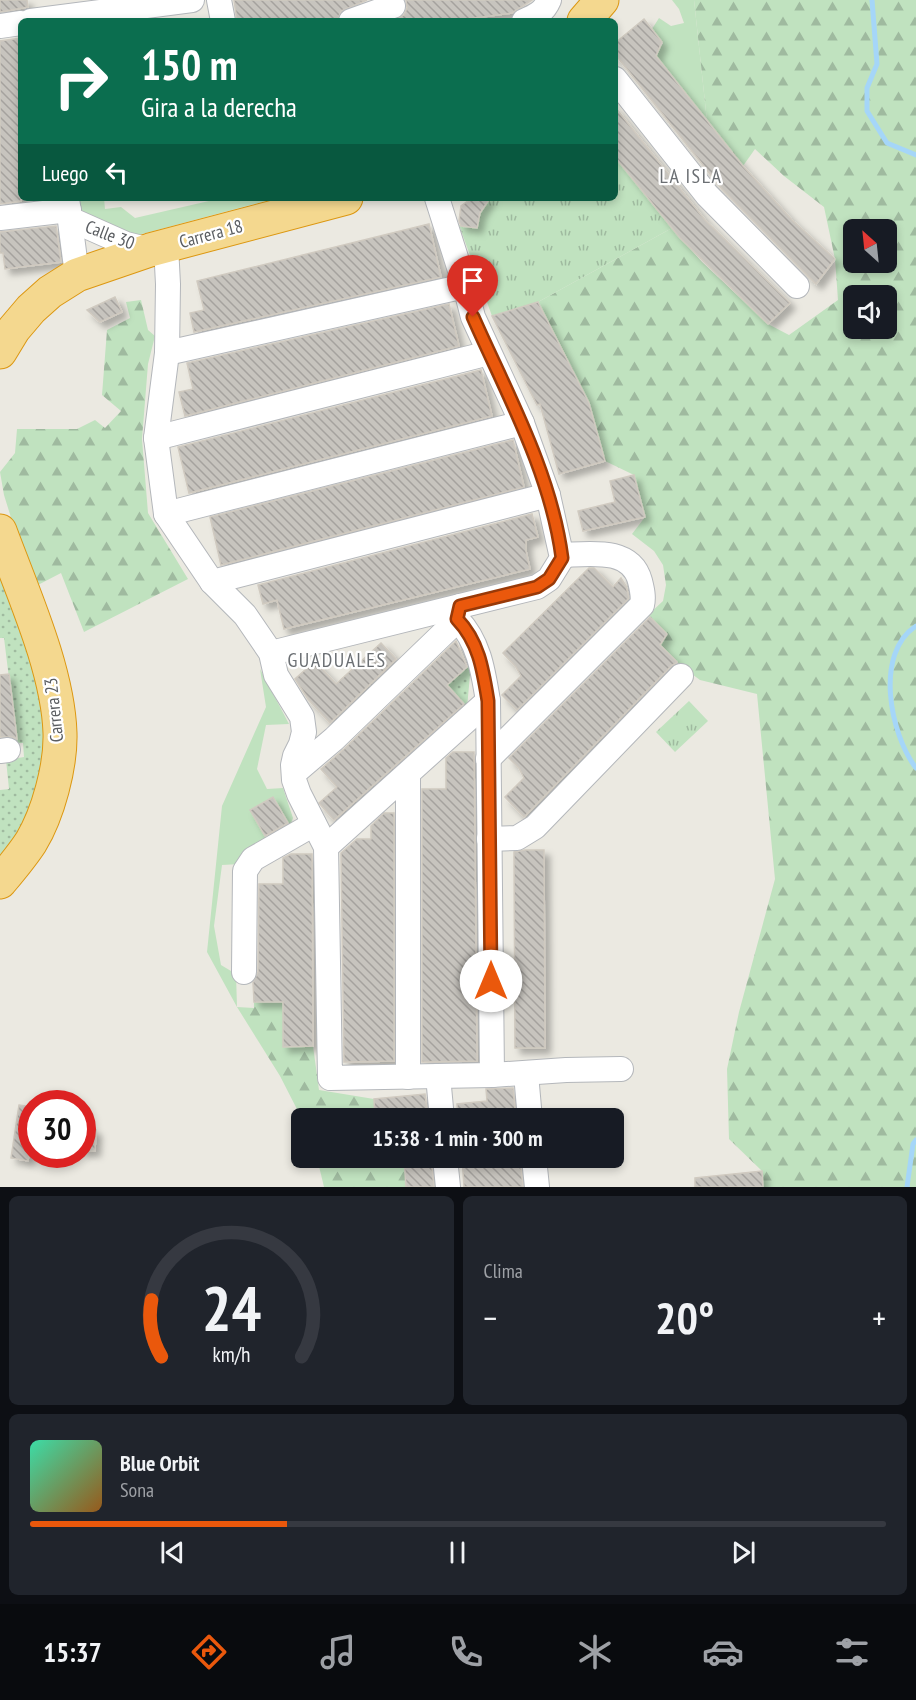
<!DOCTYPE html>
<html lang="es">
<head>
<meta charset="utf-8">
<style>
	body { margin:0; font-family:"PT Sans Narrow",sans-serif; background:#20242c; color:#f1f3f6; height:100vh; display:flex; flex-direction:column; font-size:22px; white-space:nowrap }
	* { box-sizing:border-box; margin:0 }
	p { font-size:20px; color:#9ea1a6 }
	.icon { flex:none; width:33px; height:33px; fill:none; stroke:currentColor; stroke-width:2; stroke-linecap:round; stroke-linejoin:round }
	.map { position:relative; height:1187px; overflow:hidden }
	.drawer { display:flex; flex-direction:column; gap:9px; padding:9px; background:#0d0f14; flex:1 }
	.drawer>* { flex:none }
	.guide { position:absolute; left:18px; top:18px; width:600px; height:183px; border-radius:9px; box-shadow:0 3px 9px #0003; background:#0b6e4f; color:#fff; overflow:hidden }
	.needle { width:39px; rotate:333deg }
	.fabs { position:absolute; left:843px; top:219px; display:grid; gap:12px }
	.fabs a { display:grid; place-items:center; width:54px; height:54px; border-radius:9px; background:#171b24; box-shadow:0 3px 9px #0003; font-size:30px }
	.speed { position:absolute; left:18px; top:1090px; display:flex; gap:12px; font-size:30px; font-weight:700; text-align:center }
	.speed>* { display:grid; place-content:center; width:78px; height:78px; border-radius:50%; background:#171b24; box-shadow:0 3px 9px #0003; line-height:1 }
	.speed .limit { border:9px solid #d22; background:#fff; color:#111 }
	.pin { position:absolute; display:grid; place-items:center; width:51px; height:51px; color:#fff; margin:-62px -26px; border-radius:50% 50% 50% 0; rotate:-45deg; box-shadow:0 0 6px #0007 }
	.pin .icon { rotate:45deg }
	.me { position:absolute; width:66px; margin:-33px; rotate:0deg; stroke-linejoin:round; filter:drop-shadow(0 0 4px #0008) }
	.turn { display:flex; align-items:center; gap:21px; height:126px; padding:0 24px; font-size:27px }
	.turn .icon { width:78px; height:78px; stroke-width:2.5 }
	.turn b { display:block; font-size:42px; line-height:51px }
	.then { display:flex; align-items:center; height:57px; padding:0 24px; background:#0003; gap:12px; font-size:22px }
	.big { font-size:45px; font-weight:600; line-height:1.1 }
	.drawer .card { flex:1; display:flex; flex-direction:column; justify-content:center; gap:9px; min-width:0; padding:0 21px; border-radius:9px; background:#20242c }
	.drawer .dial { align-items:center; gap:0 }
	.dial svg { height:156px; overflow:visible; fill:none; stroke:#363941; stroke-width:7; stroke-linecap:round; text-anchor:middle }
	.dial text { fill:#f1f3f6; stroke:none }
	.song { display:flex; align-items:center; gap:18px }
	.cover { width:72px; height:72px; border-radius:9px; background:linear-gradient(135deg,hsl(160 70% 55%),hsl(30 70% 35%)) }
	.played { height:6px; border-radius:3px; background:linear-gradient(90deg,#ea580c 30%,#363941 30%) }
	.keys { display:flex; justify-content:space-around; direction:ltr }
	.heat { display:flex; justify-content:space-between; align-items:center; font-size:33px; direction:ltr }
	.drawer .tiles { flex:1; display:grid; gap:9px; grid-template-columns:1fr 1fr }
	.card:last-child { grid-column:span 2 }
	.trip { position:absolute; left:291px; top:1108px; width:333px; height:60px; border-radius:9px; background:#171b24; box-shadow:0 3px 9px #0003; font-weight:600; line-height:60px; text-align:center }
	.menu { display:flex; height:96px; justify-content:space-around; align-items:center; background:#090b0e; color:#9ea1a6 }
	.menu .icon { width:42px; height:42px }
	.menu .selected { color:#ea580c }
	.menu b { font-size:27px; color:#f1f3f6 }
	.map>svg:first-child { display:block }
</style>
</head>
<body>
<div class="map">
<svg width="916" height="1187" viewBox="0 0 916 1187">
	<defs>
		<pattern id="forest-firs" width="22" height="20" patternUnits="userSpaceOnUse" patternTransform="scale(1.5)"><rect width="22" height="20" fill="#c0e2bf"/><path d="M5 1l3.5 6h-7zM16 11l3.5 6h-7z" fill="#9fba9f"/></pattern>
		<pattern id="park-tufts" width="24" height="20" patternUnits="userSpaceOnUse" patternTransform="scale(1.5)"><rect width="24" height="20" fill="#c0e2bf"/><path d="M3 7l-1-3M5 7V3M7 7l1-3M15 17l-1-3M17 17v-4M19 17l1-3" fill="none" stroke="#9fba9f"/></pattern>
		<pattern id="garden-dots" width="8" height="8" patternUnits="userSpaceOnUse" patternTransform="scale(1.5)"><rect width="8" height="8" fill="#c0e2bf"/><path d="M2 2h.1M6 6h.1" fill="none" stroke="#9fba9f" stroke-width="1.8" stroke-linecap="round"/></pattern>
		<pattern id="building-back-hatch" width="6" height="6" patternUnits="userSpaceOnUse" patternTransform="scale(1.5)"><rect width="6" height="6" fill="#c7c4be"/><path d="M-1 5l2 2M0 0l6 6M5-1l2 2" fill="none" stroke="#a5a29e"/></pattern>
		<filter id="shadow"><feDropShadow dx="5.5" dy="5.5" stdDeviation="3" flood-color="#0004"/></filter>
	</defs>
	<rect width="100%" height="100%" fill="#ebe9e1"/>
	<g fill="#c0e2bf">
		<polygon points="672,0 694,0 707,121 653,52 663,44 652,29 659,18 671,26 684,23 679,9"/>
		<polygon points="76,198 104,198 105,209 121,207 135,218 222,198 277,198 127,238 83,212"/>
		<polygon points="260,669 289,724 266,725 257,769 267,789 283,788 293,818 290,826 273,797 250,810 267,839 240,864 222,865 214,926 221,965 236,974 237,1007 207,952 222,806 266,707"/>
	</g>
	<g fill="url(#forest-firs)" fill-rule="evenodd">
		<path d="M694 0H916V1187H763L762 1171 729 1139 727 1069 739 1012 775 879 757 694 700 680 681 666 660 645 667 634 648 615 663 601 666 585 663 565 654 551 632 534 645 517 634 475 605 461 538 302 672 228 702 262 768 324 789 335 838 300 835 259 824 207 784 176 755 149 743 166 707 121ZM854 230H886V262H854ZM854 296H886V328H854Z"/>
		<polygon points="141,300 148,330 155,336 148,364 142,439 148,513 188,579 84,632 61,573 36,586 17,537 4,495 0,472 15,453 17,429 77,429 95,420 105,428 121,411 102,395 107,330 130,318 126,302"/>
		<polygon points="254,1002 283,1002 283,1046 313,1046 319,1090 374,1099 375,1119 302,1119 280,1076 237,1007 254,1008"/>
		<polygon points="317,1158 404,1158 406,1187 324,1187"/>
	</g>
	<g fill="url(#park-tufts)">
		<polygon points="615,157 672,228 538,302 492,316 459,225 477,228 480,213 489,200 487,198 615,198"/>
		<polygon points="689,701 708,721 675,752 656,732"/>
	</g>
	<g fill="url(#garden-dots)">
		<path d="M0 569C15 611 42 669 47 712 52 766 31 819 0 862V790L9 789 6 760 24 757 23 743H17L4 638H0Z"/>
		<polygon points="471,664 467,708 447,685"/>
	</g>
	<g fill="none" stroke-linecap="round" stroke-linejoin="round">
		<g stroke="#a5d6f8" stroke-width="5">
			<polyline points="872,0 877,64 867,88 867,111 887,143 916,155"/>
			<path d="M916 626C874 653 890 734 916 768"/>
			<polyline points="907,1187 913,1144 916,1140"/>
		</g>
	</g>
	<g fill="url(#building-back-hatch)" stroke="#d0cac0" stroke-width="1.5" filter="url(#shadow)">
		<polygon points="0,0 27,0 28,7 0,12"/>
		<polygon points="234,0 367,0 341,11 337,21 237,21"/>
		<polygon points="406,0 532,0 512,13 451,21 393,21 404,15 407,8"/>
		<polygon points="644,19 662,42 656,56 743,166 792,220 835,259 816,284 722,189 615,54 615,43"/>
		<polygon points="21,38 21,201 0,204 0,41"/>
		<polygon points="615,107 705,220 790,303 768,324 680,238 615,157"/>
		<polygon points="472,198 490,198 480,213 477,228 461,226 459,221 461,206"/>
		<polygon points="429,224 441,277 194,332 190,313 204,310 197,281"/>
		<polygon points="56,226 61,262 5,269 3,253 0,253 0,232"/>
		<polygon points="115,297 122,312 100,322 87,310"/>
		<polygon points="538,302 589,403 605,461 559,474 540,404 537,405 492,316"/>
		<polygon points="449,304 459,346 185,416 179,392 193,389 187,363"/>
		<polygon points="481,370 492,416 189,493 178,447"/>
		<polygon points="513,440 524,487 221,565 210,517"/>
		<polygon points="634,475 645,517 583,531 578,511 615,502 610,481"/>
		<polygon points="532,514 538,537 526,540 526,551 530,569 284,629 277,600 263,604 258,585"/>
		<polygon points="589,568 594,568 613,587 621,578 626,586 629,598 517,710 502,695 521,676 516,667 503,653"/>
		<polygon points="650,617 667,634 660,645 677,662 671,666 524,817 505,797 524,778 519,768 509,758"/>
		<polygon points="456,641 467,667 447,685 464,704 334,820 319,803 337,787 321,769 344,749"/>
		<polygon points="381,643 396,659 330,723 308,699 295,679 315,661 336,684"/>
		<polygon points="9,674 14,714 17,739 13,737 0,737 0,675"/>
		<polygon points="453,752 474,752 477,1061 422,1062 422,789 446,789 446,758"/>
		<polygon points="273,797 288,823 265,836 250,810"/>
		<polygon points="384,813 394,813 394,1061 344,1062 341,853 357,839 371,839 371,826"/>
		<polygon points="525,850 544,850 545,1048 515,1048 514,852"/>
		<polygon points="291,854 312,854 313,1046 283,1047 283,1002 254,1002 253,982 258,972 259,884 283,884 283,858"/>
		<polygon points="513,1088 516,1119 458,1119 457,1104 487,1101 486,1089"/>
		<polygon points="425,1094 428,1119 375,1119 374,1099"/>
		<polygon points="19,1105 32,1107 32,1147 30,1147 28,1161 11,1158"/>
		<polygon points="82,1129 96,1130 95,1151 82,1151"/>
		<polygon points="404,1158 431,1158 434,1187 406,1187"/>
		<polygon points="462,1158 520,1158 523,1187 464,1187"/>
		<polygon points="762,1171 763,1187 695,1187 695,1178"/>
	</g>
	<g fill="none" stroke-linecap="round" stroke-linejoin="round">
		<defs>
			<g id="minor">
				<polyline points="219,0 223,21"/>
				<polyline points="31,21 192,0"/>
				<polyline points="351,21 393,6"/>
				<path d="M524 21C536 16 544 12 549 0"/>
				<polyline points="0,26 21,23"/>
				<polyline points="615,79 707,195 797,286"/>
				<polyline points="67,198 77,275"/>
				<polyline points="0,218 69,210"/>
				<polyline points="70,219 126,244 150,250"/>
				<polyline points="166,246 168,284 167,353 156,438 166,514 212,582 245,615 271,653 276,675 302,717 304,732 301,744 295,756 293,765 294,780 299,794 326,847 330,1078 492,1075 566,1070 621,1069"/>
				<polyline points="167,353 465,286"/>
				<polyline points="156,438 489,353"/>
				<polyline points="166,514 522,423"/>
				<polyline points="212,582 548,495"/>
				<path d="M457 619C479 642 483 670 488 701L492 1075"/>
				<polyline points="271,653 537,587 549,579 562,558 548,495 522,423 473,317 465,286 437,198"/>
				<polyline points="0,751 8,750"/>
				<path d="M488 759 642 605C644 597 642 589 640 581 631 547 590 554 562 555"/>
				<polyline points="294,773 334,739 449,628 457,619 460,606"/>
				<polyline points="408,774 408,1077"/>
				<polyline points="489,839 517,838 535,827 681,676"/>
				<polyline points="326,847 488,701"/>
				<polyline points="244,972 245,871 253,859 314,824"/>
				<polyline points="526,1074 530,1119"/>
				<polyline points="438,1076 442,1119"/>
				<polyline points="445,1158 448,1187"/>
				<polyline points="534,1158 537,1187"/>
			</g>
			<g id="highway">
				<polyline points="584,21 602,0"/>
				<polyline points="0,352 14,329 31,309 50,292 77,275 150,250 346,198"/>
				<path d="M0 531C22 591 58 669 60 733 61 766 48 814 31 842 22 856 10 870 0 882"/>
			</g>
		</defs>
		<use href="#minor" stroke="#b4b7bb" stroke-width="26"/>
		<use href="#highway" stroke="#dc9711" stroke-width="35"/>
		<use href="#minor" stroke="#fff" stroke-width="24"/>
		<use href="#highway" stroke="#f4d88f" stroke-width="33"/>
	</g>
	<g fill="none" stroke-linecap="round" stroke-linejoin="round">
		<defs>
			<path id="route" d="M473 317C507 394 551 473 562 558L549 579 537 587 460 606 457 619C479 642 483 670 488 701L491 981"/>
		</defs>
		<use href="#route" stroke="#983908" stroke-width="15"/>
		<use href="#route" stroke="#ea580c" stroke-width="10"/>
	</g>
	<g text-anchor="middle" stroke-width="4.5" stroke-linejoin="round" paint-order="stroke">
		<g font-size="18" fill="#5a5d61" stroke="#fff">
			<text transform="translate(211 234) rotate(-15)" y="6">Carrera 18</text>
			<text transform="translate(110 235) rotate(21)" y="6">Calle 30</text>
			<text transform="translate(54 710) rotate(-96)" y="6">Carrera 23</text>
		</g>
		<g font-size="20" letter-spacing="1.5" fill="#6b6f73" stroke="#fff">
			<text x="691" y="183">LA ISLA</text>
			<text x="337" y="667">GUADUALES</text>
		</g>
	</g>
</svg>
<div class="fabs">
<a><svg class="needle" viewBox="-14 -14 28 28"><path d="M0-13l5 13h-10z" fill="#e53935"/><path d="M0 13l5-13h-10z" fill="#9ea1a6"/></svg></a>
<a><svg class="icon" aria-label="sound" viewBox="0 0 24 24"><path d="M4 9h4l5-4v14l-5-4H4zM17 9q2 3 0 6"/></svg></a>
</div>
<div class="speed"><div class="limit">30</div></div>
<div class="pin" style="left:473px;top:317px;background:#d93025"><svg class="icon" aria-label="arrive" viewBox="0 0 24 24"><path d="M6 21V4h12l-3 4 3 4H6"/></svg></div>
<svg class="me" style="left:491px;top:981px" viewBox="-20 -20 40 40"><circle r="19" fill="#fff"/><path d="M0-13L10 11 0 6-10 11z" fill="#ea580c"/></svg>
<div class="trip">15:38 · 1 min · 300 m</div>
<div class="guide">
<div class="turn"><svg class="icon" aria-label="right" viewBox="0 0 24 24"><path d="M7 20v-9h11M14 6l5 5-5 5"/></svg><div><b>150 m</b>Gira a la derecha</div></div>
<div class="then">Luego<svg class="icon" aria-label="left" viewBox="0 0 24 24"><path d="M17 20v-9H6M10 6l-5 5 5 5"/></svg></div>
</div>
</div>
<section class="drawer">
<div class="tiles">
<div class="card dial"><svg viewBox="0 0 100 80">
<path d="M14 69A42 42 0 1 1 86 69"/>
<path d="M14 69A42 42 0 0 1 9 40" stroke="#ea580c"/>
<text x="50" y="56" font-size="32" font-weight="700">24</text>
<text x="50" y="72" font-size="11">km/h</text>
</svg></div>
<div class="card"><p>Clima</p>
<div class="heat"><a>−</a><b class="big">20°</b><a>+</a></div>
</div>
<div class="card">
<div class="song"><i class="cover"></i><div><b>Blue Orbit</b><p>Sona</p></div></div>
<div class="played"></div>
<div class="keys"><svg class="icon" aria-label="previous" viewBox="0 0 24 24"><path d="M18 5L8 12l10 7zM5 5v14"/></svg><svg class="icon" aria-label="pause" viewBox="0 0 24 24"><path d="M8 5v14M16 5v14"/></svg><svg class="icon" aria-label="next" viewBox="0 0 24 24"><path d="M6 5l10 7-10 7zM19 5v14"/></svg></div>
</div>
</div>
</section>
<nav class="menu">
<b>15:37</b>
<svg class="icon selected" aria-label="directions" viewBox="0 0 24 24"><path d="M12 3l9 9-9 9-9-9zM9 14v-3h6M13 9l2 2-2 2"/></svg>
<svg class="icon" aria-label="music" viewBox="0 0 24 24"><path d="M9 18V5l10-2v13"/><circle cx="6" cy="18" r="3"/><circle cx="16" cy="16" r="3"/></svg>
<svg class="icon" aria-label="phone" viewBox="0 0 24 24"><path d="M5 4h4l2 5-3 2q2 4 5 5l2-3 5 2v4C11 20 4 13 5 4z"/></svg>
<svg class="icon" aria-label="climate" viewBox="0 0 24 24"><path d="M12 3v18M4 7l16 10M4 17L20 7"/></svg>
<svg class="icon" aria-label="car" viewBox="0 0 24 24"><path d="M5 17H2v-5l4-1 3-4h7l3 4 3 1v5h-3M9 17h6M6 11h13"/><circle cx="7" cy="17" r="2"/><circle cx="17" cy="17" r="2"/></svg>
<svg class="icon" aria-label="filters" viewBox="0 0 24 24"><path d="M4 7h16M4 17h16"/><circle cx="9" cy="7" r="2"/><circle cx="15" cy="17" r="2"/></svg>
</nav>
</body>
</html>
